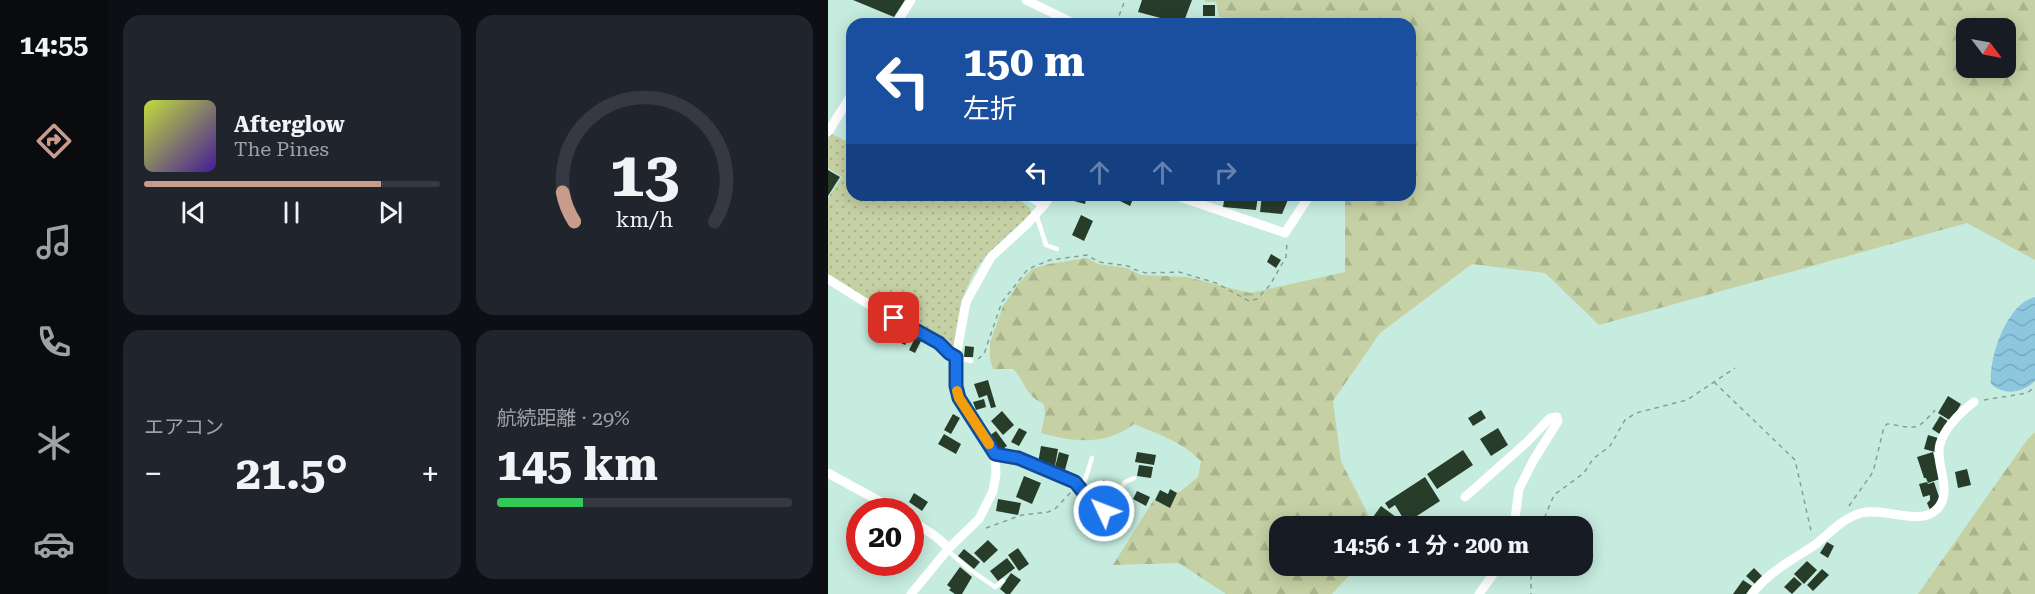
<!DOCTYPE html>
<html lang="ja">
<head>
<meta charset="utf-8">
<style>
	body { margin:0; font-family:"Roboto Serif","Noto Sans JP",serif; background:#20242c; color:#f1f3f6; height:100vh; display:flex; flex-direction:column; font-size:22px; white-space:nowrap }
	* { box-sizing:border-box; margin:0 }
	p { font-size:20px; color:#9ea1a6 }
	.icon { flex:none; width:33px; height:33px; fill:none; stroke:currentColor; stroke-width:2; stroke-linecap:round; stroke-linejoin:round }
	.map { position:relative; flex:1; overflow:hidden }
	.side { display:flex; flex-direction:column; gap:15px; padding:15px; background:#0d0f14; width:720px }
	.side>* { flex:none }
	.top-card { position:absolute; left:18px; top:18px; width:570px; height:183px; border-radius:18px; box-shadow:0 3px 15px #0003; background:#1a4fa0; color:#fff; overflow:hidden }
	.needle { width:39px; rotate:122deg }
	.buttons { position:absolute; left:1128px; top:18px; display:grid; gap:12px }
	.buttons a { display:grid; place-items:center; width:60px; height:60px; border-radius:12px; background:#171b24; box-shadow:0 3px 15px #0003; font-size:30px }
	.speed { position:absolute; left:18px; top:498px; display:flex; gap:12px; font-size:30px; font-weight:700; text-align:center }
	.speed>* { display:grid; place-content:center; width:78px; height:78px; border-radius:50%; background:#171b24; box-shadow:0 3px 15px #0003; line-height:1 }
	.speed .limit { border:9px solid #d22; background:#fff; color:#111 }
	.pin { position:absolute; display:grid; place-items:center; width:51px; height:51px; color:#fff; margin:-26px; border-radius:12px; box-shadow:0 3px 9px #0006 }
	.me { position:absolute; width:66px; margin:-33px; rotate:313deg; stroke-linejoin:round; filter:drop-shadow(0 0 4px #0008) }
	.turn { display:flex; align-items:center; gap:21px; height:126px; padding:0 18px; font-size:27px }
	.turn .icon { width:78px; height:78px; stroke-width:2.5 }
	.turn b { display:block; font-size:42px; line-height:51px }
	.lanes { display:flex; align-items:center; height:57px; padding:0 18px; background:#0003; justify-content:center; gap:30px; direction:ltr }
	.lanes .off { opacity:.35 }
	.big { font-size:45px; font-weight:700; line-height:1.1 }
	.side .card { flex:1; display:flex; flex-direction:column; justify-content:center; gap:9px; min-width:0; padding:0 21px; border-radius:18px; background:#20242c }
	.side .dial { align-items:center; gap:0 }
	.dial svg { height:156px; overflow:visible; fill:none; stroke:#363941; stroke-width:7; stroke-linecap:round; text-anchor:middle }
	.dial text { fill:#f1f3f6; stroke:none }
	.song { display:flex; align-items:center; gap:18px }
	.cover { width:72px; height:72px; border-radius:9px; background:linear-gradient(135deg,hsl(70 70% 55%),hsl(260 70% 35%)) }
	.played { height:6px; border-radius:3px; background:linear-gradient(90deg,#c89c8a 80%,#363941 80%) }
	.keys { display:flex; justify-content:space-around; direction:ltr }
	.heat { display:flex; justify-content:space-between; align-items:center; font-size:33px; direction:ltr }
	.charge { height:9px; border-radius:4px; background:linear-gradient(90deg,#34c759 29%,#363941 0) }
	.side .tiles { flex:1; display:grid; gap:15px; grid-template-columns:repeat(2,1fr) }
	.trip { position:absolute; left:441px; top:516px; width:324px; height:60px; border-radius:18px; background:#171b24; box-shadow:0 3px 15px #0003; font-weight:700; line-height:60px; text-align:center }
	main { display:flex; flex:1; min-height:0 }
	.tabs { display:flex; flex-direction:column; width:108px; justify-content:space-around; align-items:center; background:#090b0e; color:#9ea1a6 }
	.tabs .icon { width:42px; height:42px }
	.tabs .on { color:#c89c8a }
	.tabs b { font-size:27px; color:#f1f3f6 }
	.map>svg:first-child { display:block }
</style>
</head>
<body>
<main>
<nav class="tabs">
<b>14:55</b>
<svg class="icon on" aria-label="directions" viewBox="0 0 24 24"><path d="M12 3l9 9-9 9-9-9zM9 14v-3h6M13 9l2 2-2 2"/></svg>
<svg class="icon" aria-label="music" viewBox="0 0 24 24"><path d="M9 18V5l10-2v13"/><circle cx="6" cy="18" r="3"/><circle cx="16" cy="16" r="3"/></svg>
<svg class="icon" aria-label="phone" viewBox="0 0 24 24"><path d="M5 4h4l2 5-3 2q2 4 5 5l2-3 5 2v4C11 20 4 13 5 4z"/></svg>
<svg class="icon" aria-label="climate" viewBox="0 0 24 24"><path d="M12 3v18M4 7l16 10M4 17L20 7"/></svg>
<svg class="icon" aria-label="car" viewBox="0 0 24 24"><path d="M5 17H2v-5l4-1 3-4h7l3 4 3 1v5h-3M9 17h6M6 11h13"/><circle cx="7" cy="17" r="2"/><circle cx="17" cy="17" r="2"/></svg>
</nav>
<section class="side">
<div class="tiles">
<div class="card">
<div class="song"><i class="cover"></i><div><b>Afterglow</b><p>The Pines</p></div></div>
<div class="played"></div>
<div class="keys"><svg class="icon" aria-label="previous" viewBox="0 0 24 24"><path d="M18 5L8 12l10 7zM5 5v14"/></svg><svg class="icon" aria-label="pause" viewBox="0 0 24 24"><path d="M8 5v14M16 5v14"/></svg><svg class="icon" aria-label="next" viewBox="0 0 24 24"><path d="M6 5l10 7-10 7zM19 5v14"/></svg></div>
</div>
<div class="card dial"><svg viewBox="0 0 100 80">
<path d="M14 69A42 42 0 1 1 86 69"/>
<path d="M14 69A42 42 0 0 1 8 54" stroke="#c89c8a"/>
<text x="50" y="56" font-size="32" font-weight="700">13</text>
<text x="50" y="72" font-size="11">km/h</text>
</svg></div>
<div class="card"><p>エアコン</p>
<div class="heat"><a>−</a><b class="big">21.5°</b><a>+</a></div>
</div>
<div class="card"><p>航続距離 · 29%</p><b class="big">145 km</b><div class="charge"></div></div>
</div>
</section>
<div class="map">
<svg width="1207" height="594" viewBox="0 0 1207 594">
	<defs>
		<pattern id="grass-dots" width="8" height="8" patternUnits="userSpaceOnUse" patternTransform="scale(1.5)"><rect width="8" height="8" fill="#c5d1a4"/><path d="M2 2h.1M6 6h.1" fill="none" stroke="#a9b48d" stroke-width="1.8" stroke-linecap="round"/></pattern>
		<pattern id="forest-firs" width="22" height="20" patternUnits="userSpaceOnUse" patternTransform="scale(1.5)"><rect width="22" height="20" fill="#c5d1a4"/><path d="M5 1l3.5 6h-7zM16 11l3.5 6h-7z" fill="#a9b48d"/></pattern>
		<pattern id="water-waves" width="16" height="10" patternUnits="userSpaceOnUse" patternTransform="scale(1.5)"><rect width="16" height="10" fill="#8cc7df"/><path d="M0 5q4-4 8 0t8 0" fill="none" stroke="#78abbf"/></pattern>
	</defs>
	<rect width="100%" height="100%" fill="#c6ecdf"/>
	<path fill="url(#grass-dots)" d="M2 133 24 144V195H185L202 208 203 213C190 226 176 238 163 251 138 275 128 314 127 348L125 352 0 276V198L14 177 0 168V136Z"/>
	<g fill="url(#forest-firs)" fill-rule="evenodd">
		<path d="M377 0H1207V260L1139 223 771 325 717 273 644 264 552 333 505 401 513 461 546 526H452V566H530L504 594H398L351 563 285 565 325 501 353 491 370 477 373 461C354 442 330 434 306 424 278 446 245 442 213 433L217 414 216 404C196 395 198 382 185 369H165L162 359V343L175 306 189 285 204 269 221 264 259 258 270 264 299 268 313 275 359 277 422 293 517 272V195H582V24H441L425 20 391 17 388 2H377ZM1138 28H1178V68H1138Z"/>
		<polygon points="1207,432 1207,594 1090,594 1199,440"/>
	</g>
	<path fill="url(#water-waves)" d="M1207 297V381C1194 393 1177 396 1163 384 1160 358 1179 303 1207 297Z"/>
	<g fill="#283d29">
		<polygon points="25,0 77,0 66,17"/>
		<polygon points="314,0 364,0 355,24 310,12"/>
		<rect x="375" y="5" width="12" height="11"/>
		<polygon points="373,19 406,22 406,24 373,24"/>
		<polygon points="0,170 12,177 0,196"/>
		<polygon points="244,195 259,195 257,204 246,201 247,198 244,197"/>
		<polygon points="293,195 307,195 302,206 290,200"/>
		<polygon points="397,195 430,195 428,210 395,207"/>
		<polygon points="434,195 462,195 454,214 432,212"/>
		<polygon points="253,215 265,221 256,241 244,235"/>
		<polygon points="443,254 453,260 448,268 439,262"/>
		<polygon points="76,331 83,334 77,345 71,342"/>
		<polygon points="87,338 93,341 87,353 81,350"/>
		<polygon points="137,346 146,347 145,357 136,357"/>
		<polygon points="160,380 168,407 163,408 159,395 151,398 146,384"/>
		<polygon points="1120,396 1133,404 1123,421 1110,413"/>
		<polygon points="156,399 158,407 148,410 145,402"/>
		<polygon points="653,410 658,418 645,426 640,418"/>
		<polygon points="174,411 186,425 175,435 163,421"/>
		<polygon points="125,414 132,418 123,434 116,430"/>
		<polygon points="1112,416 1121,422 1113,435 1104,429"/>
		<polygon points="191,428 199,432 191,446 183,442"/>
		<polygon points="670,428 680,445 663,456 652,439"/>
		<polygon points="168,431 179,446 172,451 161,436"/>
		<polygon points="116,434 133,444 128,454 110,444"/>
		<polygon points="1100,435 1110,438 1107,452 1096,449"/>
		<polygon points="213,446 230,449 227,466 210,463"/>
		<polygon points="635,450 645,465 609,489 599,474"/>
		<polygon points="231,452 241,455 237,470 227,467"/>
		<polygon points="309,452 328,455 326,465 307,462"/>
		<polygon points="1105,452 1112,479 1100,483 1098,478 1096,478 1089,457"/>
		<polygon points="311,465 325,467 323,478 309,476"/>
		<polygon points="1139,469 1143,485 1130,488 1127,472"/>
		<polygon points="196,476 213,483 204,504 188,497"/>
		<polygon points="597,477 612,501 578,523 567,505 561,509 557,503"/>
		<polygon points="275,480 289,486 279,507 265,501"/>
		<polygon points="1099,482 1100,484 1106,482 1111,497 1111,501 1102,510 1099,503 1102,500 1102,495 1095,497 1091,484"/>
		<polygon points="342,489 349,493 342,508 327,500 332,490 340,494"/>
		<polygon points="309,491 322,497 318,506 305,499"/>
		<polygon points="294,492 302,496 291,515 283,510"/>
		<polygon points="86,493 100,502 94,511 81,502"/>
		<polygon points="170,499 193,503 190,515 168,511"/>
		<polygon points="553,506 568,517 561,526 557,526 545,517"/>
		<polygon points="160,540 170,550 156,563 146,553"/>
		<polygon points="999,542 1006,546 1000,558 992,553"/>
		<polygon points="190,548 201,564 191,571 180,555"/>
		<polygon points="136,549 152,562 146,569 130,556"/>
		<polygon points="179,558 187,568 170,581 162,571"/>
		<polygon points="979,561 989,570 976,584 966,574"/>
		<polygon points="132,567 144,577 134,594 127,594 121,590 123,588 119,585"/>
		<polygon points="926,568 934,576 927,584 918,576"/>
		<polygon points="994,569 1001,575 985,591 979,585"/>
		<polygon points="183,573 193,580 182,594 178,594 172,589"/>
		<polygon points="966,577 974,584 964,594 956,587"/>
		<polygon points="915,580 924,586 918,594 905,594"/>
	</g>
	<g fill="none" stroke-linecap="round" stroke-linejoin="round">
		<g stroke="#83a096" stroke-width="1.5" stroke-dasharray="4.5 4.5" stroke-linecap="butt">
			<polyline points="288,24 297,0"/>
			<polyline points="150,359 156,354 174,302 200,269 222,260 259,255 271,262 300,266 305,269 318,273 351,272 388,283 421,301 429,299 442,285 458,257 459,243"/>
			<polyline points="886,382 967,460 984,535"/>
			<polyline points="1156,400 1199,393 1207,387"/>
			<path d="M1021 506 1045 472 1056 427 1059 424H1063C1089 430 1090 429 1107 410"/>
			<polyline points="713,526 726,495 756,473 765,459 782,446 797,420 808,413 859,400 907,368"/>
			<polyline points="158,528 194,515 220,512 227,509 244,491"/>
			<polyline points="703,566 703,594"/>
		</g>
		<g stroke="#fff" stroke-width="4.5">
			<polyline points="208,214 218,245 229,249"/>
			<polyline points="128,357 143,361"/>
			<polyline points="167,454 190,458 247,482 260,499 285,516"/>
			<polyline points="251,487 257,480 264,458"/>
			<polyline points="278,512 297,482 306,478"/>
			<polyline points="120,551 141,569 167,587 175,581"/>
		</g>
		<g stroke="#fff" stroke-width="9">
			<polyline points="198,0 247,24"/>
			<polyline points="68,24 83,0"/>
			<polyline points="0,132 24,94"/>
			<polyline points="199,195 216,205 223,195"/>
			<polyline points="346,195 457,233 482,195"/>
			<polyline points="0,279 35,301 111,343 121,353 128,357"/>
			<polyline points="0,473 71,512"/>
			<polyline points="637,497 699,442 722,418 729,417 730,421 705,461 691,489 686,526"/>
			<polyline points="82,519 107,536 121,548"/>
			<polyline points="83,594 121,548 151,519 165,491 168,474 167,454 131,398 128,386 128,357 138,302 163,257 199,224 216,205"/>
			<polyline points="651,594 671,566"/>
			<path d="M924 594C941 571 965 560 988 544 1002 533 1015 518 1033 513 1057 507 1091 526 1108 510 1127 492 1106 465 1112 444 1117 427 1133 412 1146 402"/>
		</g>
	</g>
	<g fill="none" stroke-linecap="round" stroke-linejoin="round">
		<defs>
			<polyline id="route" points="66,318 111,343 121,353 128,357 128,386 131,398 167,454 190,458 247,482 261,499 276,511"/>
		</defs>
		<use href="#route" stroke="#114b97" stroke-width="15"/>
		<use href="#route" stroke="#1a73e8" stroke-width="10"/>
		<polyline stroke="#f59e0b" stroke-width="10" points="129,391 131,398 161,444"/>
	</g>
</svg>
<div class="buttons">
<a><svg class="needle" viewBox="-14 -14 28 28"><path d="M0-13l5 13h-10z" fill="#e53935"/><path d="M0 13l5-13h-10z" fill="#9ea1a6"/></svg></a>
</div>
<div class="speed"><div class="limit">20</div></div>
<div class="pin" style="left:66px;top:318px;background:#d93025"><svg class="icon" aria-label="arrive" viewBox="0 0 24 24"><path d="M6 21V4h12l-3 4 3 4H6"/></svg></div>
<svg class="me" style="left:276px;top:511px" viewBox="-20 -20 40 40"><circle r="17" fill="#1a73e8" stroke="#fff" stroke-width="3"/><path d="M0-11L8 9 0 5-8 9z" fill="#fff"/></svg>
<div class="trip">14:56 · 1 分 · 200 m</div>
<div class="top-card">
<div class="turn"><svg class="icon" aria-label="left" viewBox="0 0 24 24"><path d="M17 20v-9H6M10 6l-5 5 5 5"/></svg><div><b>150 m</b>左折</div></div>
<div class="lanes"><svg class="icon" aria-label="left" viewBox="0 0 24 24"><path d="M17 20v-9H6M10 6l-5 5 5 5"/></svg><svg class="icon off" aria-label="ahead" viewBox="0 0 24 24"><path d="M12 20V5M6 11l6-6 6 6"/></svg><svg class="icon off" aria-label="ahead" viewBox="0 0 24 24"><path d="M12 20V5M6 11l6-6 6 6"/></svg><svg class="icon off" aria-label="right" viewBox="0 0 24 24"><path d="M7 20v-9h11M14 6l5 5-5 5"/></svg></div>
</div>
</div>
</main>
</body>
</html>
